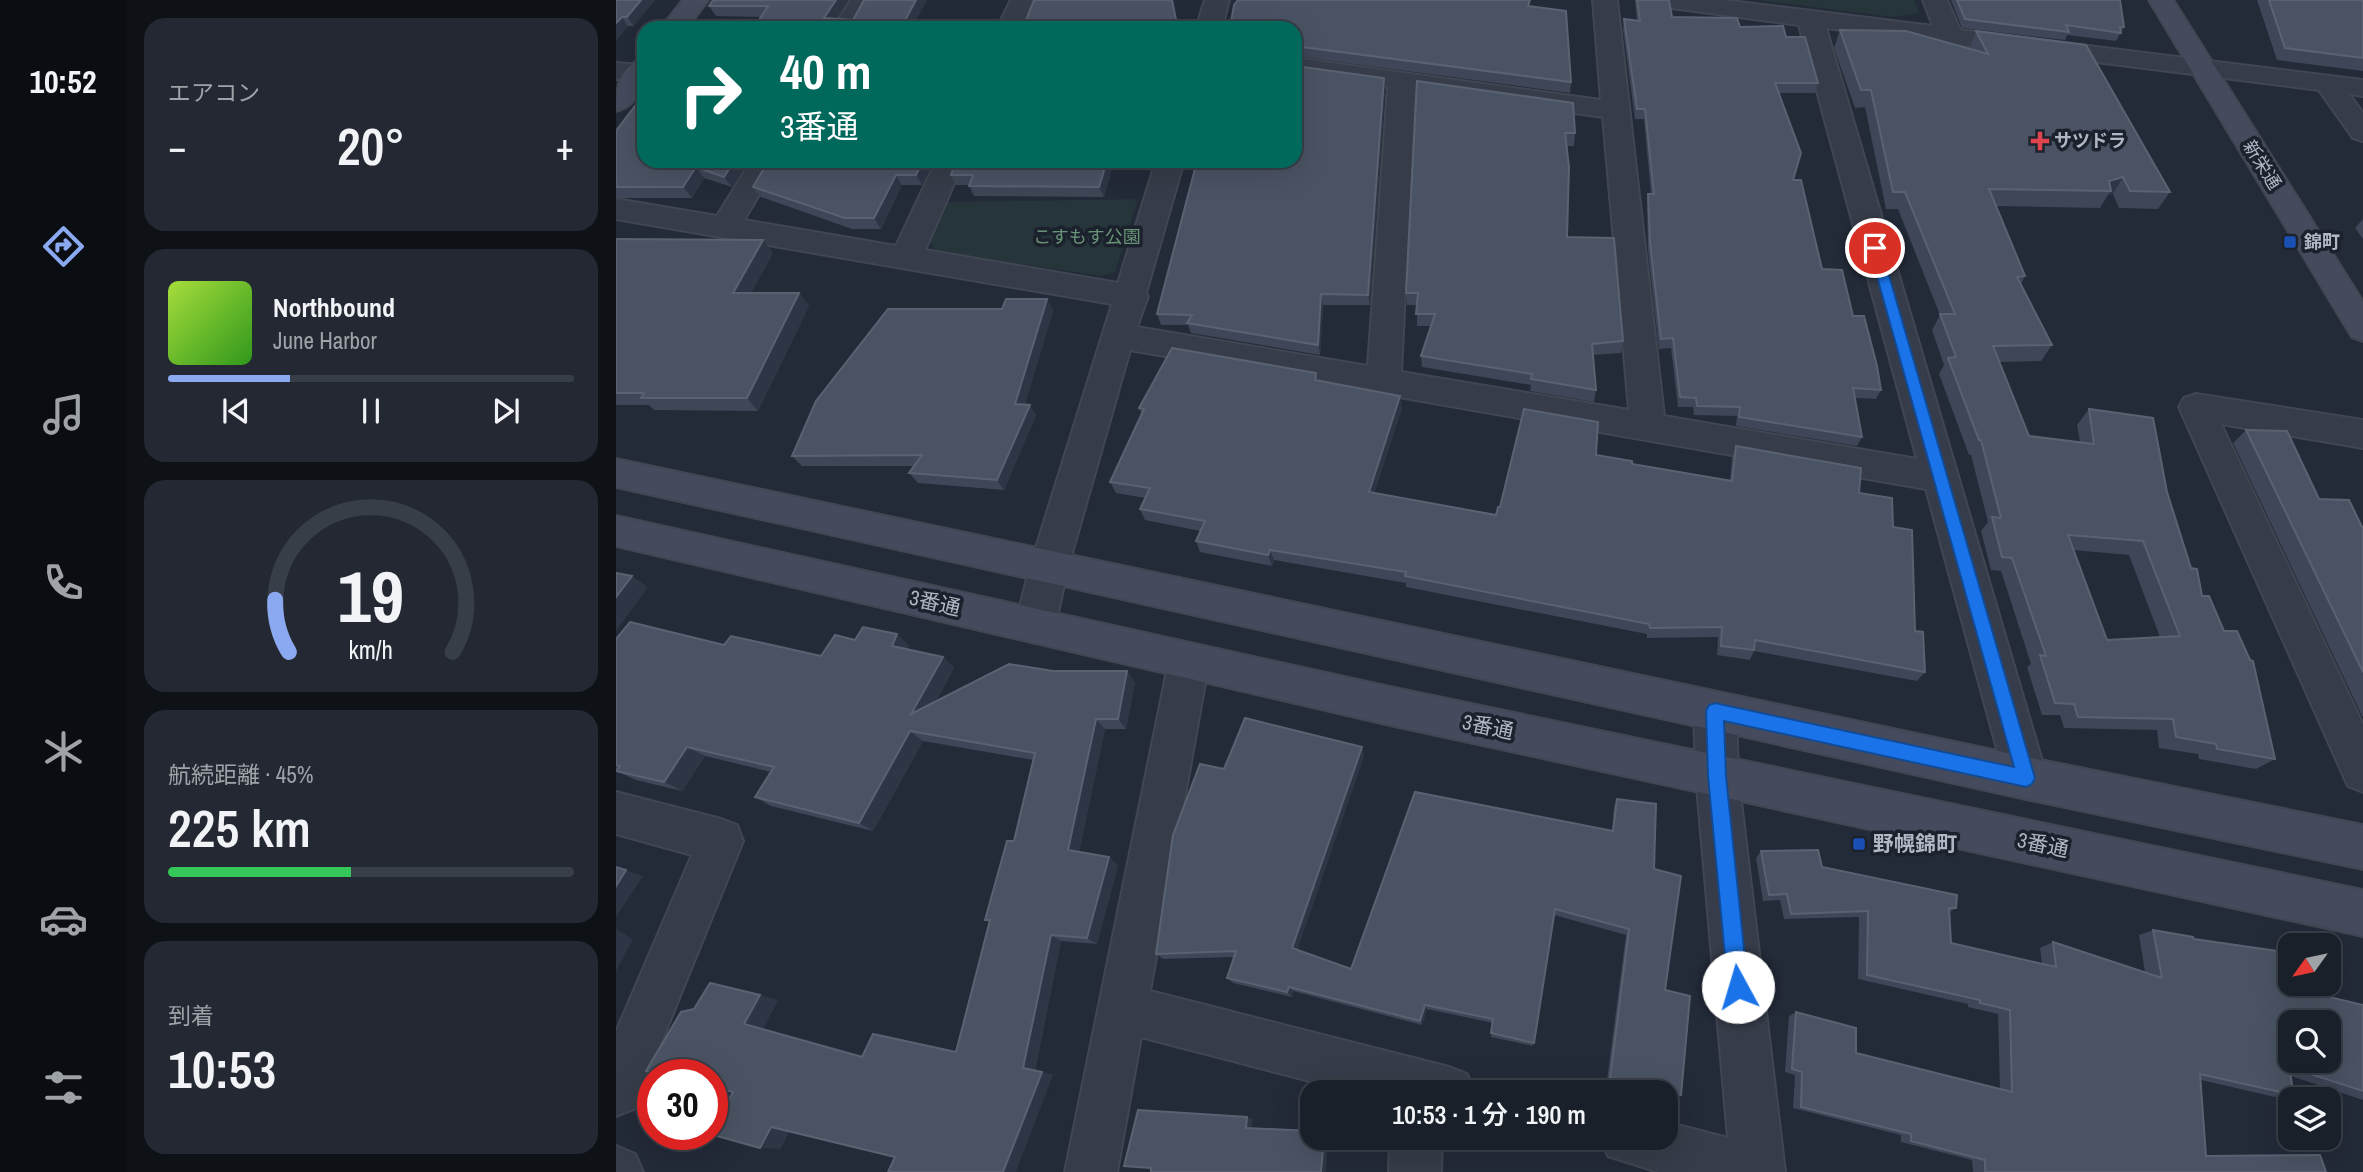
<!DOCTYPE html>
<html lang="ja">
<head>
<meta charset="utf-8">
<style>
	body { margin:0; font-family:"Archivo Narrow","Noto Sans JP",sans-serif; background:#232832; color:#f1f3f6; height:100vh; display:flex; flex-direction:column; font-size:26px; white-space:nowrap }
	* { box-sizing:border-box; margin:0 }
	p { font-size:23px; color:#9fa3a8 }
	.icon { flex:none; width:38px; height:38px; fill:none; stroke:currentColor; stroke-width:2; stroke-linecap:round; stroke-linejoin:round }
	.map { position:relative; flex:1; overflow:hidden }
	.sheet { display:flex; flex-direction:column; gap:18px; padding:18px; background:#0e1217; width:490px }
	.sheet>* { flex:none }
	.guide { position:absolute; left:21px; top:21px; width:665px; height:147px; border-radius:21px; box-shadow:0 7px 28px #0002,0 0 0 2px #383e47; background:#00695c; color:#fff; overflow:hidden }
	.needle { width:46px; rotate:237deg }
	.buttons { position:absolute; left:1662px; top:933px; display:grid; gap:14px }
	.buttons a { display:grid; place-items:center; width:63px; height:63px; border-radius:14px; background:#1a202a; box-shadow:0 7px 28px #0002,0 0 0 2px #383e47; font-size:35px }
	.speed { position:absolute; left:21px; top:1059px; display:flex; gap:14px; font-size:35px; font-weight:700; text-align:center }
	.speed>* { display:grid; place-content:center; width:91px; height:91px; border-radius:50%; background:#1a202a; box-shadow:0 7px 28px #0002,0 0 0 2px #383e47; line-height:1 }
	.speed .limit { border:10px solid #d22; background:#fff; color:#111 }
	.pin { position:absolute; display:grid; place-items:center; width:60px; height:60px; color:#fff; margin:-30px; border:4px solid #fff; border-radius:50%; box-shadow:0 2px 7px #0007 }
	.me { position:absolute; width:77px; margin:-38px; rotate:354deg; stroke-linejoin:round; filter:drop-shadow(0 0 5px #0008) }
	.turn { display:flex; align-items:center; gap:24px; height:147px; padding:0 28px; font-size:32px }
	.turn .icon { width:91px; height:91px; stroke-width:2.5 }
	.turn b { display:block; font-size:49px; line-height:60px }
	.big { font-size:52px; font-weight:600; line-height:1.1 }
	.sheet .widget { flex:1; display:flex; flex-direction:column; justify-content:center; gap:10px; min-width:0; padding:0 24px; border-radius:21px; background:#232832 }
	.sheet .dial { align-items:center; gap:0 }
	.dial svg { height:182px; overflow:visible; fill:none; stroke:#383e47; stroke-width:7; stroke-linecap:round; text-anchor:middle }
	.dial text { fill:#f1f3f6; stroke:none }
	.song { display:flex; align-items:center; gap:21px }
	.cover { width:84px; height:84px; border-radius:10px; background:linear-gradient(135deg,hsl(80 70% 55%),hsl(110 70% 35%)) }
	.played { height:7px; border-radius:4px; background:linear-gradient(90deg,#8aa9f1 30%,#383e47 30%) }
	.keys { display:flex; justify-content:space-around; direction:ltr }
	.heat { display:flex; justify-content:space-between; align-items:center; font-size:38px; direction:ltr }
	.charge { height:10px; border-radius:5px; background:linear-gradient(90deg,#34c759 45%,#383e47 0) }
	.trip { position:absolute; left:684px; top:1080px; width:378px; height:70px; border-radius:21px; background:#1a202a; box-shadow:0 7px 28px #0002,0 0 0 2px #383e47; font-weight:600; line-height:70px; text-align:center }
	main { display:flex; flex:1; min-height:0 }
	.dock { display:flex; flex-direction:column; width:126px; justify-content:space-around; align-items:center; background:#0a0d11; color:#9fa3a8 }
	.dock .icon { width:49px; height:49px }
	.dock .on { color:#8aa9f1 }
	.dock b { font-size:32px; color:#f1f3f6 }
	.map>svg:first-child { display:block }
</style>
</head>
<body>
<main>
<nav class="dock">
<b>10:52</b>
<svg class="icon on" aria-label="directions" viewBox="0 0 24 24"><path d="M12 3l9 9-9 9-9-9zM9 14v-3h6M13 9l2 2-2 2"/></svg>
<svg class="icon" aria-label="music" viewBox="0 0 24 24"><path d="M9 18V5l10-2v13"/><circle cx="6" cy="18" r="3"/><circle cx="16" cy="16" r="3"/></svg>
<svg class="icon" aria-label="phone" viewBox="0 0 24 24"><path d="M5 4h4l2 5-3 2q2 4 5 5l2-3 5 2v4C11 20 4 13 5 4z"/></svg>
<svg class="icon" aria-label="climate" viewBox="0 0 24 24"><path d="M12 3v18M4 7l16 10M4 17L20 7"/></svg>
<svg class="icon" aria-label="car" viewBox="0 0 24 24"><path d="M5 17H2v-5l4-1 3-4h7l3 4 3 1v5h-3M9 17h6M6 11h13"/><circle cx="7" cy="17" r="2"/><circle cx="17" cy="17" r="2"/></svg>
<svg class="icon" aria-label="filters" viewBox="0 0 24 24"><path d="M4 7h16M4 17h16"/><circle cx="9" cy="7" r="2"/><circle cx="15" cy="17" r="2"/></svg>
</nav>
<section class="sheet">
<div class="widget"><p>エアコン</p>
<div class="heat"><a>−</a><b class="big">20°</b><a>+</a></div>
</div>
<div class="widget">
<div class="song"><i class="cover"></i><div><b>Northbound</b><p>June Harbor</p></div></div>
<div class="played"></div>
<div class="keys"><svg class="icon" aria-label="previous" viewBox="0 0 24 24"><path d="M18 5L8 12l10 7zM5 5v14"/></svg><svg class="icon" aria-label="pause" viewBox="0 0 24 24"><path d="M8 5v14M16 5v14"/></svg><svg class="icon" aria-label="next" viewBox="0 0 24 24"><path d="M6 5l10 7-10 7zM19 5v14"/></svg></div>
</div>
<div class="widget dial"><svg viewBox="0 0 100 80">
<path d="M14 69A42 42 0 1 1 86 69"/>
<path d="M14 69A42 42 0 0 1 8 46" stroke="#8aa9f1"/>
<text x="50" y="56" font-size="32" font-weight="700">19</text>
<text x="50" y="72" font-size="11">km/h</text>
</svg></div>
<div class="widget"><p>航続距離 · 45%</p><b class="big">225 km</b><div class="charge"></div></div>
<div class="widget"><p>到着</p><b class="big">10:53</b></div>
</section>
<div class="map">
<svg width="1747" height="1172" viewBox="0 0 1747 1172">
	<rect width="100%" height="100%" fill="#232a38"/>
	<g fill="#253539">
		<polygon points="1142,0 1298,0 1303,13 1277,17"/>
		<polygon points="522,199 499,272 485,276 319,251 313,239 330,202"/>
	</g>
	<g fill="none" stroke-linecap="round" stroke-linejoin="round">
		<defs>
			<g id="street">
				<polygon points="235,0 259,0 243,28 217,28"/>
				<polygon points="395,0 419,0 407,28 381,28"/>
				<polygon points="589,0 613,0 606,28 580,28"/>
				<path d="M977 0H1001L1048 416 1301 459 1183 25 1048 7 1039 5 1036 0H1107L1317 26 1307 0H1331L1344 30 1747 80V96L1733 94 1747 113V141L1737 138 1703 90 1210 28 1431 778 1425 793 1410 799 1395 793 1389 778 1310 489 514 350 452 567 439 626 433 638 419 643 405 638 399 626 414 567 496 304 0 219V199L101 216 135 161H163L128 220 280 246 320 161H348L309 250 502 283 540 161H568L530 293 532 296 521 327 752 366 772 87 679 74V58L985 100ZM799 90 987 117 1013 410 785 372Z"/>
				<polygon points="0,63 28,65 28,79 0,79"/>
				<polygon points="1580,394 1747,420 1747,448 1605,424 1747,725 1747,792 1732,786 1563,407 1568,398"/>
				<polygon points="573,643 587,648 593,661 534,991 833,1067 851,1074 858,1092 736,1092 525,1037 501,1172 449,1172 553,661 559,648"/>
				<polygon points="1099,692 1114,697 1120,711 1122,776 1169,1172 1042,1172 992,1156 984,1138 1050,1138 1050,1122 1112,1138 1080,776 1078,711 1084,697"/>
				<polygon points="0,792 105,819 121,825 127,841 18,1109 0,1116 0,1032 76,855 0,834"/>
				<polygon points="774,1138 826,1138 825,1172 773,1172"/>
				<polygon points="0,1146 19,1154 27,1172 0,1172"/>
			</g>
			<g id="secondary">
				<polygon points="67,0 92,0 71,28 45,28"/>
				<polygon points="1533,0 1557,0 1747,302 1747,341 1736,337"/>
				<path d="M28 59C28 81 25 105 0 111 0 89 3 65 28 59Z"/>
				<polygon points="0,459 1410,757 1747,825 1747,869 1410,799 0,487"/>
				<polygon points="0,516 774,687 1747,890 1747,936 774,725 0,546"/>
			</g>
		</defs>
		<use href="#street" stroke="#404652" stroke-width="4"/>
		<use href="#secondary" stroke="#404652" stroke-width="4"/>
		<use href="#street" fill="#363c49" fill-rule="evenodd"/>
		<use href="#secondary" fill="#454b5c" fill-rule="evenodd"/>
	</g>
	<g fill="#3e4657" fill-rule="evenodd">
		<polygon points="0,0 18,26 12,26 0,40"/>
		<polygon points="97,0 232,0 220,19 296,28 148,28 143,20 145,17 100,16 93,6"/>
		<polygon points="1019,0 1053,0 1056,17 1124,27 1170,37 1202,83 1199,93 1163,93 1177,180 1206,269 1237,316 1265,390 1260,399 1238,398 1246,437 1241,446 1120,426 1121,416 1078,415 1077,407 1062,407 1055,348 1043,349 1032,251 1031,204 1032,194 1035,194 1028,119 1019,119 1007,29 1008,19 1021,21"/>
		<polygon points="1335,0 1504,0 1508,27 1500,41 1451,35 1449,40 1346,28"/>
		<polygon points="1641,0 1747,0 1747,71 1661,60"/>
		<polygon points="916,6 955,82 954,93 679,56 679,28"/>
		<path d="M1224 30 1353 49 1360 31 1554 192 1542 209 1503 208 1497 194 1492 195 1484 208 1380 206 1409 276 1405 284 1436 345 1425 361 1383 362 1413 436 1464 442 1461 425 1473 409 1551 492 1575 568 1586 596 1659 759 1640 769 1583 759 1582 754 1543 748 1541 730 1448 728 1444 715H1426L1411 667 1415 664 1385 571 1375 570 1365 531 1372 522 1355 455H1353L1323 374 1328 365 1316 330 1324 315 1282 209H1270L1249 107 1239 108 1218 48ZM1457 550 1513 555 1544 637 1491 640Z"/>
		<polygon points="768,78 769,89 754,305 707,305 704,355 575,333 572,325 545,325 541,314"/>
		<polygon points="801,81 959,133 958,146 950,146 951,237 1007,341 1005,353 977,355 980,390 978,402 914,391 915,385 806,367 805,356 815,326 801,326 801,305 791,305 790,293"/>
		<polygon points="0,131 1,131 132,161 116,187 88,178 76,198 0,198"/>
		<polygon points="319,161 306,185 286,185 265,229 236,229 145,197 137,187"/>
		<polygon points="498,161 488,197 358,196 353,185 340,185 335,175"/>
		<polygon points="1747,219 1747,239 1739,228"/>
		<polygon points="0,239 157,253 135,293 183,293 193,306 142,411 38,410 33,405 0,405"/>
		<polygon points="431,299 437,311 409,404 420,415 388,490 302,483 293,473 299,466 186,466 176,456 386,309"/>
		<polygon points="700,373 701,380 786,408 758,493 880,515 884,507 980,455 1016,464 1114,481 1116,458 1120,446 1243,493 1277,527 1309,672 1301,681 1138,651 1134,660 1101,655 1102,637 1031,638 1031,634 790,587 790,583 658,560 656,566 584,552 580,541 584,531 529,520 524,509 529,498 500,493 494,482 526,414 523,408"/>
		<polygon points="1630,430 1703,499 1747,527 1747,716 1746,716 1617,443"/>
		<polygon points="0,639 108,645 205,656 239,640 293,645 291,649 327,657 338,668 320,701 437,671 519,682 510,729 489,729 463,852 502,865 481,944 445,941 419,1071 437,1075 279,1157 173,1131 164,1149 117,1092 96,1087 162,1000 147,1028 247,1056 340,1052 373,922 369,920 398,841 417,760 307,741 257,831 155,806 139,797 155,772 89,756 66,791 20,780 0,771 2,769 0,769"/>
		<polygon points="748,756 681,950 735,969 996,831 998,806 1001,799 1038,869 1049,990 1065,1095 1061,1097 1050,1094 1050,1092 1041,1092 991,1080 1010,935 938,915 917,1046 875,1037 877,1023 811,1009 806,1025 677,991 676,997 617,983 611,978 618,957 547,959 540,954 608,769"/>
		<polygon points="1145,851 1206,867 1340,908 1334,912 1335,943 1426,964 1424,948 1437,942 1529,972 1523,935 1537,930 1578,939 1709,996 1747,1005 1747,1100 1675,1076 1678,1095 1659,1097 1585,1080 1590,1156 1710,1172 1357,1172 1356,1160 1285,1142 1285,1135 1177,1108 1179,1075 1169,1072 1173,1016 1180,1012 1240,1053 1384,1089 1382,1014 1352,1007 1352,1004 1242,979 1243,917 1168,919 1164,900 1147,901 1140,858"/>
	</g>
	<g fill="#2e3646">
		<polygon points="25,0 39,0 18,26 11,17"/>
		<polygon points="220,0 232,0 219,21 208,18"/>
		<polygon points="300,0 311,0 296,28 285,28"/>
		<polygon points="6,17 12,26 0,40 0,23"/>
		<polygon points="768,78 769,89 754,305 752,295"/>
		<polygon points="118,161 132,161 116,187 108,177"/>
		<polygon points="307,161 319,161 306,185 300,175"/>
		<polygon points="491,161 498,161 488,197 483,187"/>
		<polygon points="80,167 88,178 76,198 67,187"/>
		<polygon points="280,175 286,185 265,229 258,218"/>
		<polygon points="1507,177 1497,194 1492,195 1495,191 1493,181"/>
		<polygon points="147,240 157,253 128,306 117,293"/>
		<polygon points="183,293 193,306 142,411 131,398"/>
		<polygon points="705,294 707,305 704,355 702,345"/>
		<polygon points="431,299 437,311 406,415 399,404"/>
		<polygon points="784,396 786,408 755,503 753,492"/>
		<polygon points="414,405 420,415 388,490 381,480"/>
		<polygon points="654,550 658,560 656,566 652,555"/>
		<polygon points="16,576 32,587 0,631 0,597"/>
		<polygon points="281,634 293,645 289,657 276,646"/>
		<polygon points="327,657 338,668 307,724 295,714"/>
		<polygon points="511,671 519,682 510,729 502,719"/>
		<polygon points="480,719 489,729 462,858 452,850"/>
		<polygon points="294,731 307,741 257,831 243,823"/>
		<polygon points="71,747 89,756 66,791 48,782"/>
		<polygon points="746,747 748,756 680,954 676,948"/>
		<polygon points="493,857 502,865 481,944 471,938"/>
		<polygon points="10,870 27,876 0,917 0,886"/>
		<polygon points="0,929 17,939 0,971"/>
		<polygon points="435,935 445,941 419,1071 407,1068"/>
		<polygon points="673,987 677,991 676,997 671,992"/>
		<polygon points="144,995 162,1000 147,1028 262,1060 246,1057 128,1024"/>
		<polygon points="809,1005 811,1009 806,1025 804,1021"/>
		<polygon points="426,1072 437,1075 400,1172 387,1172"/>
		<polygon points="631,1117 637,1119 635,1130 630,1128"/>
		<polygon points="155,1127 174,1128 164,1149 144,1148"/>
		<polygon points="708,1138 712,1138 710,1172 705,1172"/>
	</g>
	<g fill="#4a5363" stroke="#5a6272" stroke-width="2" fill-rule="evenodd">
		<polygon points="0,0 25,0 11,17 6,17 0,23"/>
		<polygon points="97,0 220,0 208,18 237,20 248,0 300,0 285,28 238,28 242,21 143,20 152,6 93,6"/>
		<polygon points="418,0 556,0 561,24 559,28 407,28"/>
		<polygon points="622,0 914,0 912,6 950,11 955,82 679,46 679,28 614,28 618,5"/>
		<polygon points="1021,0 1053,0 1056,17 1121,18 1124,27 1167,26 1170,37 1189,37 1202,83 1159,83 1185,153 1177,180 1185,180 1206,269 1226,270 1237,316 1248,316 1261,366 1265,390 1237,388 1246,437 1123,417 1124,407 1081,406 1080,398 1064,397 1057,338 1045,339 1034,242 1032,194 1038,194 1029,109 1021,109 1008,19 1024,21"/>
		<polygon points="1341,0 1504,0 1508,27 1504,27 1505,33 1450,25 1453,32 1349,19"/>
		<polygon points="1653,0 1747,0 1747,58 1669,48"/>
		<path d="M1224 30 1290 31 1372 54 1360 31 1470 45 1554 192 1514 191 1507 177 1493 181 1495 191 1373 189 1409 276 1401 277 1436 345 1377 346 1413 436 1478 444 1473 409 1537 418 1551 492 1575 568 1581 569 1586 596H1593L1608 631H1621L1634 660 1637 661 1659 759 1601 749 1600 744 1560 737 1557 719 1462 717 1458 704 1439 703 1424 655 1430 656 1396 558 1386 557 1376 517 1385 518 1365 440H1363L1332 358 1340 357 1324 314H1339L1289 192H1277L1255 90H1245ZM1452 535 1527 541 1564 636 1491 640Z"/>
		<polygon points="679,66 768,78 752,295 705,294 702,345 571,323 576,315 541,314 581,161 679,161"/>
		<polygon points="801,81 957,103 959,133 949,133 953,167 951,237 998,238 1007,341 976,344 980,390 915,379 916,374 805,356 819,314 800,314 802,293 790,293"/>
		<polygon points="28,94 28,161 118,161 108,177 80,167 67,187 0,187 0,131"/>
		<polygon points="152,161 307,161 300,175 280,175 258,218 229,218 137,187"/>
		<polygon points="340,161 491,161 483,187 353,186 357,175 335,175"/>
		<polygon points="0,239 147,240 117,293 183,293 131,398 25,398 28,393 0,393"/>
		<polygon points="390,299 431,299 399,404 414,405 381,480 293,473 306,455 176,456 200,401 272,309 386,309"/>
		<polygon points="556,348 700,373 699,380 784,396 753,492 880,515 882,507 884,507 908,409 982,422 980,455 1016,461 1016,464 1116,481 1120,446 1245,468 1243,493 1276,498 1277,527 1296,530 1299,631 1307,632 1309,672 1139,640 1138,650 1105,646 1106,627 1034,628 1033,624 789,576 790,572 654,550 652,555 580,541 589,521 524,509 534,488 494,482 528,409 523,408"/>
		<polygon points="1630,430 1671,431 1703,499 1733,500 1746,527 1747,527 1747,672"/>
		<polygon points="0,573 16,576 0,597"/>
		<polygon points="14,622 108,645 115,636 205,656 219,635 239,640 247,627 281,634 276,646 327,657 295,714 393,664 437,671 511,671 502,719 480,719 452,850 493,857 471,938 435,935 407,1068 426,1072 387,1172 272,1172 279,1157 155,1127 144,1148 94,1134 96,1134 96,1130 117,1092 96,1087 96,1074 45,1074 30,1071 65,1012 78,1009 94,983 144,995 128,1024 246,1057 257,1034 340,1052 374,920 369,920 391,841 398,841 419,753 294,731 243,823 139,797 158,767 71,747 48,782 0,771 4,766 0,765 0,639"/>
		<polygon points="629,718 746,747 676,948 735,969 799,792 997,831 1001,799 1040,804 1038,869 1065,876 1049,990 1074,996 1065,1095 994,1078 1013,929 939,909 918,1043 875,1033 877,1019 809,1005 804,1021 673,987 671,992 611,978 620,951 540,954 557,835 584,764 608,769"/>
		<path d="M1202 850 1206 867 1341 895 1340 908H1333L1335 943 1440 967 1437 942 1546 978 1537 930 1577 937 1578 939 1675 953V984H1706L1709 996 1747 1005V1091L1673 1067 1678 1095 1584 1074 1590 1156 1704 1155 1710 1172H1369V1160L1295 1141V1134L1185 1107 1186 1072 1176 1069 1180 1012 1240 1028V1053L1396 1092 1394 1010 1364 1003V1000L1251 975 1252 911 1175 914 1171 894 1153 895 1145 851ZM1675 1022H1713V1060H1675Z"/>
		<polygon points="0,867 10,870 0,886"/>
		<polygon points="522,1110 631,1117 630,1128 696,1131 696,1138 708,1138 705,1172 535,1172 535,1168 508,1166"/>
	</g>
	<polygon fill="#1a73e8" stroke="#114b97" stroke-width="2" points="1259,243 1265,248 1419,778 1416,784 1410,787 1108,721 1110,776 1132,987 1129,994 1122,997 1115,994 1112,987 1092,776 1090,711 1093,705 1099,703 1398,767 1253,248"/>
	<path fill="#e0444e" stroke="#1c222d" stroke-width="2.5" d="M1420.5 130.5h7v7h7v7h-7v7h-7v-7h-7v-7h7z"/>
	<g fill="#1a4fb4" stroke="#1c222d" stroke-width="2.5">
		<rect x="1667" y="235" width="14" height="14" rx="3.5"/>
		<rect x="1236" y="837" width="14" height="14" rx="3.5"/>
	</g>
	<g text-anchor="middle" stroke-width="7" stroke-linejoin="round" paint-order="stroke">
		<g font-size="18" font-weight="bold" fill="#b1b7c5" stroke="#1c222d" text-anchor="start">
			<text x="1438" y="147">サツドラ</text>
			<text x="1688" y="248">錦町</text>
		</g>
		<g font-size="18" fill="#b1b7c5" stroke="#1c222d">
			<text transform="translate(1646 165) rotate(58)" y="6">新栄通</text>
		</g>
		<g font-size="18" fill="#6a9477" stroke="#1c222d">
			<text x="471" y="243">こすもす公園</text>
		</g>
		<g font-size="21" fill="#b1b7c5" stroke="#1c222d">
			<text transform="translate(319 603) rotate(13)" y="7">3番通</text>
			<text transform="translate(872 727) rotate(12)" y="7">3番通</text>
			<text transform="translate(1427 845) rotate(12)" y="7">3番通</text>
		</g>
		<g font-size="21" font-weight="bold" fill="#b1b7c5" stroke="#1c222d" text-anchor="start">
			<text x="1257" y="851">野幌錦町</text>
		</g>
	</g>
</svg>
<div class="buttons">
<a><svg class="needle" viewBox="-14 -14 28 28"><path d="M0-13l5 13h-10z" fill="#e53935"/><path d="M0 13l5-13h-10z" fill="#9fa3a8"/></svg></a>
<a><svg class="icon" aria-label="search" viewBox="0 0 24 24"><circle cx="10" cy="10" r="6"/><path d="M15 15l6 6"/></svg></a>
<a><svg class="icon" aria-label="layers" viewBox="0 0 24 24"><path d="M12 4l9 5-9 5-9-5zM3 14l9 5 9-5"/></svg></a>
</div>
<div class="speed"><div class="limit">30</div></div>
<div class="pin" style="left:1259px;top:248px;background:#d93025"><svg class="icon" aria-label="arrive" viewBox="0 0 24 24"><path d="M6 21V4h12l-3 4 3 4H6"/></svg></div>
<svg class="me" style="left:1122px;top:987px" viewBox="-20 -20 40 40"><circle r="19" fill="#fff"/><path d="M0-13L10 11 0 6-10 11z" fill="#1a73e8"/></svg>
<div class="trip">10:53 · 1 分 · 190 m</div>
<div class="guide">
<div class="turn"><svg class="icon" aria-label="right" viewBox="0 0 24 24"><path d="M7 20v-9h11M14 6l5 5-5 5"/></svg><div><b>40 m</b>3番通</div></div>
</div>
</div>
</main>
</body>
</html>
